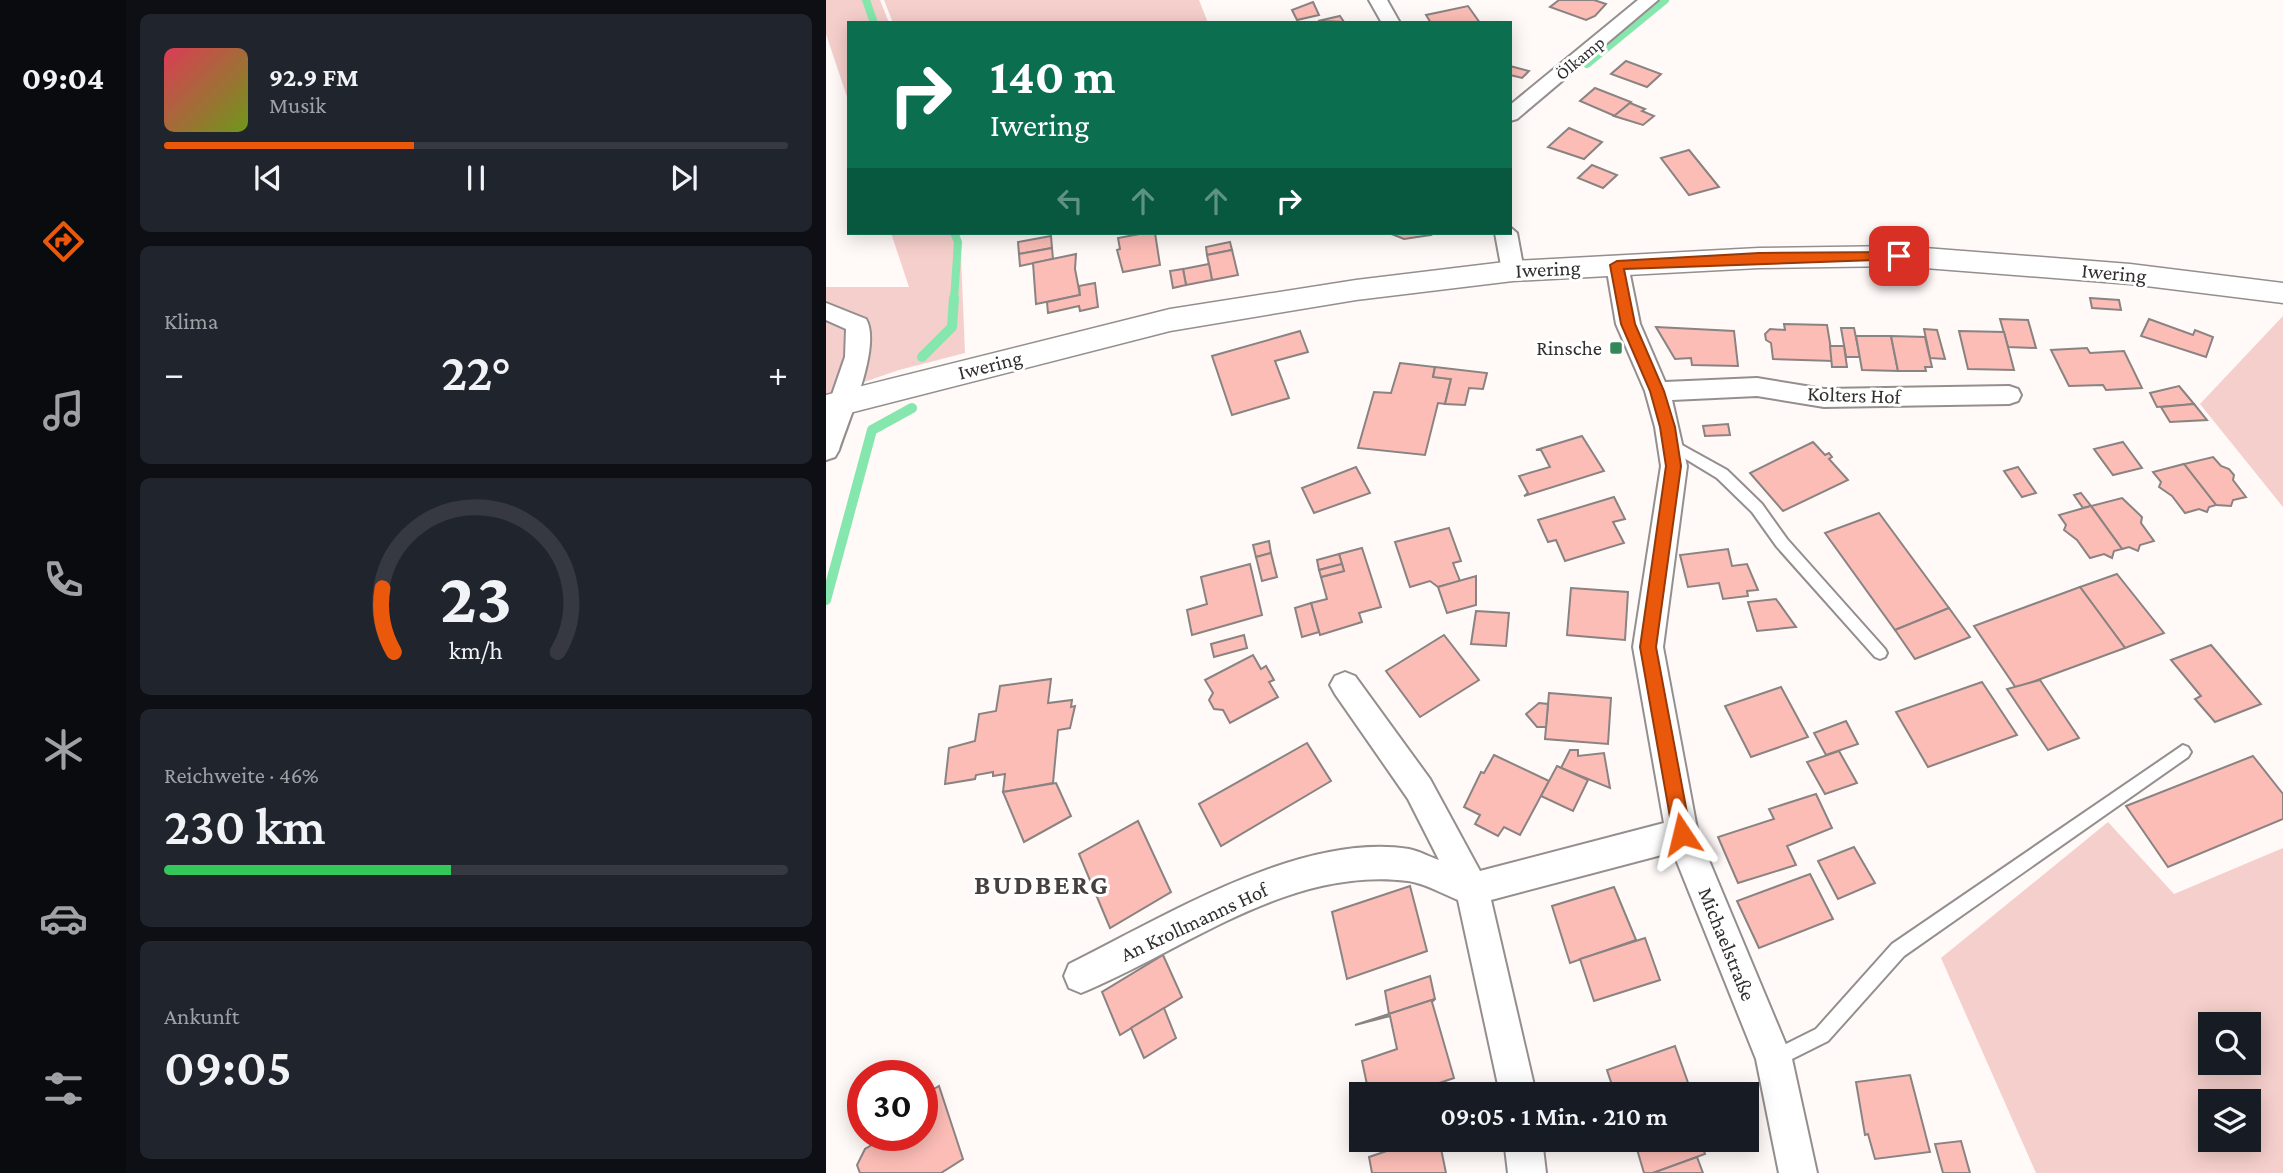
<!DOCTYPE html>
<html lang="de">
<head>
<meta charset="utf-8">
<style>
	body { margin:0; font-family:"Crimson Pro",serif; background:#20242c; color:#f1f3f6; height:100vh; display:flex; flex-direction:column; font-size:26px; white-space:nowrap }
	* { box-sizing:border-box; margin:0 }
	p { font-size:23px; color:#9ea1a6 }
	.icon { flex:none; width:38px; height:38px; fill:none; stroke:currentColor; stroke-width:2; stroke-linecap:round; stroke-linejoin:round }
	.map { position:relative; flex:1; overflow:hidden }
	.drawer { display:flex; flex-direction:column; gap:14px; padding:14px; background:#0d0f14; width:700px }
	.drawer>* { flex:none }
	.banner { position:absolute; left:21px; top:21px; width:665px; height:214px; border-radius:0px; box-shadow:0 4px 18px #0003; background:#0b6e4f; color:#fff; overflow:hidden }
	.buttons { position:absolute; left:1372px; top:1012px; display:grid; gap:14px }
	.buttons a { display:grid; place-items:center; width:63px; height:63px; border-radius:0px; background:#171b24; box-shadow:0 4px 18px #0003; font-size:35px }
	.speed { position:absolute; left:21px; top:1060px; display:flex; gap:14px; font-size:35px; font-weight:700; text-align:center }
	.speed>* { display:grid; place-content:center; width:91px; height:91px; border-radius:50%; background:#171b24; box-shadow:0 4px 18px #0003; line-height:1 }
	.speed .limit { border:10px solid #d22; background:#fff; color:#111 }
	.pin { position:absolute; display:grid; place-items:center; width:60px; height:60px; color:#fff; margin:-30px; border-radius:14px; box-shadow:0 4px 10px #0006 }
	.me { position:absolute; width:77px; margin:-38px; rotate:350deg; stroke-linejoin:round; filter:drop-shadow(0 0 5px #0008) }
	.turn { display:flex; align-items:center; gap:24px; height:147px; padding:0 28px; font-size:32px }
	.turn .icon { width:91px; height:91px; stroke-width:2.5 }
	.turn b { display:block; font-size:49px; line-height:60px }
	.lanes { display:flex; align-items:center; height:66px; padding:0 28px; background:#0003; justify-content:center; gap:35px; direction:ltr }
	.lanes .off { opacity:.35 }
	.big { font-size:52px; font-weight:600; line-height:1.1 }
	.drawer .widget { flex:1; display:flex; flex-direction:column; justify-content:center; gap:10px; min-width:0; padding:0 24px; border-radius:10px; background:#20242c }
	.drawer .dial { align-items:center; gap:0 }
	.dial svg { height:182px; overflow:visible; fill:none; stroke:#363941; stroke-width:7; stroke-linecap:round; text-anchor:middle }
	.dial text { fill:#f1f3f6; stroke:none }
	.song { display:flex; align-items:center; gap:21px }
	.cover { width:84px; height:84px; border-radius:10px; background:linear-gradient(135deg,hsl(350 70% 55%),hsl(80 70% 35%)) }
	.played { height:7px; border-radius:4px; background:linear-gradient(90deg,#ea580c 40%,#363941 40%) }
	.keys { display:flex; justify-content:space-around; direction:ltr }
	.heat { display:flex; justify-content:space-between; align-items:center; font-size:38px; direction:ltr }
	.charge { height:10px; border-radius:5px; background:linear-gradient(90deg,#34c759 46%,#363941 0) }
	.trip { position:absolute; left:523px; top:1082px; width:410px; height:70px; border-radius:0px; background:#171b24; box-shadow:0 4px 18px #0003; font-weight:600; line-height:70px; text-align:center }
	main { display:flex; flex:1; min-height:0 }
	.tabs { display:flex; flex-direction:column; width:126px; justify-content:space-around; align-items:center; background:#090b0e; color:#9ea1a6 }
	.tabs .icon { width:49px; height:49px }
	.tabs .current { color:#ea580c }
	.tabs b { font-size:32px; color:#f1f3f6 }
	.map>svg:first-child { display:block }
</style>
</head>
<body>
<main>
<nav class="tabs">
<b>09:04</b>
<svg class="icon current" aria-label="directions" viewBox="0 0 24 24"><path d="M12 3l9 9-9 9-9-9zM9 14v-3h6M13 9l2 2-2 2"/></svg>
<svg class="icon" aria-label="music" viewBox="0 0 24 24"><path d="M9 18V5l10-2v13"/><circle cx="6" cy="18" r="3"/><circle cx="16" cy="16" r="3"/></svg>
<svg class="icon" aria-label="phone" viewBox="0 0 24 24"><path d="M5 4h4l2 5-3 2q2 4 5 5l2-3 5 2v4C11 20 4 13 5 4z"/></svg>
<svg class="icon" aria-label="climate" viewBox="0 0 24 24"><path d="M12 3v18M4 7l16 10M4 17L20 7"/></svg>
<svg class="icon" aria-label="car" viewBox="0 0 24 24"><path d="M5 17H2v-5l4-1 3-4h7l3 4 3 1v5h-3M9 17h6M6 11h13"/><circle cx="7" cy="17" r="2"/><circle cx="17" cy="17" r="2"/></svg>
<svg class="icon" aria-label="filters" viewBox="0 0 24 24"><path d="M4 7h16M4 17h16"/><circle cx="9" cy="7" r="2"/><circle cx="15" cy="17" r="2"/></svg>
</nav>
<section class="drawer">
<div class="widget">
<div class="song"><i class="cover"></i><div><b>92.9 FM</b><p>Musik</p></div></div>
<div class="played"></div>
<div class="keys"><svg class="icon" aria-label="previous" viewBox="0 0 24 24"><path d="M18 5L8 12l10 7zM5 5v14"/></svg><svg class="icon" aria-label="pause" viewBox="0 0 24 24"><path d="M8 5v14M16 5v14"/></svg><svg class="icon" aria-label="next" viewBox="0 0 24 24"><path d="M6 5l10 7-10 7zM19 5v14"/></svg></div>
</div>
<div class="widget"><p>Klima</p>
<div class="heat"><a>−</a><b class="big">22°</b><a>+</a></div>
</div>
<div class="widget dial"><svg viewBox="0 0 100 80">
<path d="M14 69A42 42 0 1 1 86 69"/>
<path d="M14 69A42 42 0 0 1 9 41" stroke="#ea580c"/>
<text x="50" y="56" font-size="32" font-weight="700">23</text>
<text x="50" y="72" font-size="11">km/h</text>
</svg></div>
<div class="widget"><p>Reichweite · 46%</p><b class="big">230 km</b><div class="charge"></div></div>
<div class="widget"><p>Ankunft</p><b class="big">09:05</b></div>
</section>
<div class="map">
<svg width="1457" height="1173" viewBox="0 0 1457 1173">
	<rect width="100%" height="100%" fill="#fff9f8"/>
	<g fill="#f5cfcb" fill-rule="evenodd">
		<polygon points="0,0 54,0 63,23 23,23 23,103 0,34"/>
		<polygon points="58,0 373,0 382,23 67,23"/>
		<polygon points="65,233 134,233 139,353 73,370 0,395 0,287 83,287"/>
		<polygon points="1457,316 1457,507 1374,404"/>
		<path d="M1282 822 1348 894 1457 848V1173H1210L1115 958ZM1384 1024H1423V1062H1384ZM1384 1101H1423V1139H1384Z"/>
	</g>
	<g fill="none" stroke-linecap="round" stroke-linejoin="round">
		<g stroke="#85e7ad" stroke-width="8">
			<polyline points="40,0 48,23"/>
			<polyline points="761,64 839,0"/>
			<polyline points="128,300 132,242 128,233"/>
		</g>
		<g stroke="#85e7ad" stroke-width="10">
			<polyline points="96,357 126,327 128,298"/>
			<polyline points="0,600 46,430 86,408"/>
		</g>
	</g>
	<g fill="#fdbdb7" stroke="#898382" stroke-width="2">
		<polygon points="733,0 768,0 780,4 769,16 760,20 724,7"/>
		<polygon points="487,2 493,15 471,20 466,10"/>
		<polygon points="642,6 654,23 605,23 600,15"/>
		<polygon points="514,16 518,22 492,21"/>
		<polygon points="800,61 835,74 821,87 785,74"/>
		<polygon points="684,66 703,71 696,78 684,75"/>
		<polygon points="769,88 805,102 789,116 754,101"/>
		<polygon points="804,103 819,109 816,111 828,116 817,125 788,116"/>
		<polygon points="743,128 776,142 758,159 722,147"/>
		<polygon points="863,150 893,187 863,195 835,158"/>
		<polygon points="766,165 791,175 777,188 752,178"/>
		<polygon points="319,233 329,233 334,265 297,272 291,250 294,249 292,238"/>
		<polygon points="563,233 604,233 605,235 578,239"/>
		<polygon points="225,236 226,248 193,254 192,242"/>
		<polygon points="404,242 406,250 381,255 380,247"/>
		<polygon points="226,248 227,259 194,266 193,254"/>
		<polygon points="406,250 412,275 386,280 381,255"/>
		<polygon points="250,254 249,269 254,295 210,304 207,263"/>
		<polygon points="383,264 386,280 360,285 357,269"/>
		<polygon points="357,269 360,285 347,288 344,271"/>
		<polygon points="269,283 272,307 254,311 253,306 222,313 221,302 254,295 253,286"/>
		<polygon points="1264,298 1293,300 1295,310 1266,308"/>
		<polygon points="1174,319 1202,320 1210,348 1182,347"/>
		<polygon points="1323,319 1367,335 1369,330 1387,337 1380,357 1315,336"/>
		<polygon points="958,324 1001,325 1007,361 947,359 945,343 940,340 939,334 944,329 959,330"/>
		<polygon points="830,327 908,331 912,366 866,365 865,358 849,359"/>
		<polygon points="1015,328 1028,328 1034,357 1020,357"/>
		<polygon points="1098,329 1111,330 1119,359 1104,358"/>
		<polygon points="474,331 482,352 449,361 463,398 406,415 386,356"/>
		<polygon points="1133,331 1178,332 1188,370 1142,369"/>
		<polygon points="1030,336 1065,336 1072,371 1036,370"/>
		<polygon points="1065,336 1099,337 1106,367 1099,367 1100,371 1072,371"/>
		<polygon points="1004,346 1018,346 1021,367 1006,367"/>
		<polygon points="1261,348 1264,353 1298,351 1316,388 1280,390 1277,385 1243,386 1225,350"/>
		<polygon points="574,363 609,367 607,377 625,379 619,404 612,403 599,455 532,448 548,392 565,393"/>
		<polygon points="609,367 661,373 657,389 643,388 639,405 619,404 625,379 607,377"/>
		<polygon points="1353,386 1368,404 1331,407 1324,393"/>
		<polygon points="1368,404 1381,420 1344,422 1335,407"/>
		<polygon points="902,424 904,435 879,436 877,426"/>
		<polygon points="756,436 778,471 698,496 702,493 693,476 724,467 715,450 710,450"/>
		<polygon points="987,442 999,455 1003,453 1006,457 1003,459 1022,480 957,511 924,473"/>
		<polygon points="1297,442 1316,468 1287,475 1268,449"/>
		<polygon points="1387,457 1395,466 1403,469 1408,475 1407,480 1420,497 1407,500 1405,506 1390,505 1358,464"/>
		<polygon points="1358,464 1390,505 1383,507 1381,512 1373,509 1359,513 1346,496 1333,487 1335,482 1327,472"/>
		<polygon points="530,467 544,493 488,513 476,488"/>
		<polygon points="1192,467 1210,493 1196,497 1178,471"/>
		<polygon points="1255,493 1265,506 1257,508 1248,495"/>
		<polygon points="788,497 799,519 787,522 798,543 739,561 730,540 722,542 712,520"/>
		<polygon points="1296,498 1316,517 1315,523 1328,541 1314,545 1312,551 1303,547 1296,549 1265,506"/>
		<polygon points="1265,506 1296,549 1288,551 1286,558 1278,554 1264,558 1251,540 1238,530 1240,525 1233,515"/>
		<polygon points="1053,513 1123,608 1069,630 999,533"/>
		<polygon points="623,528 635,561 627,563 634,581 612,587 604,581 584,587 569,542"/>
		<polygon points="443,541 445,553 430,557 427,545"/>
		<polygon points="536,548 555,607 533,613 536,622 494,635 485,603 501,599 495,577 518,571 513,554"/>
		<polygon points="902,549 906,566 921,564 932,590 921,591 922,596 897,599 893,583 862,587 854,555"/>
		<polygon points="445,553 451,577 436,581 430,557"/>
		<polygon points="513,554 516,564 493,570 491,560"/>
		<polygon points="424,564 436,615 366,635 361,610 381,604 375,577"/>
		<polygon points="516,564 518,571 495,577 493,570"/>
		<polygon points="1291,574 1338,633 1299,648 1254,587"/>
		<polygon points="650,576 650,605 621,613 612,587"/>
		<polygon points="1254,587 1299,648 1190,688 1148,626"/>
		<polygon points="745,588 802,592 799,640 741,635"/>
		<polygon points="950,599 970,627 931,631 922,602"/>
		<polygon points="485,603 493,632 476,637 469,608"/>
		<polygon points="1123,608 1144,637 1089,659 1069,630"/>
		<polygon points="650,611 683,613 680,646 645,644"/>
		<polygon points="418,635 421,648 388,657 385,644"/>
		<polygon points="618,635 653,680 594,717 560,671"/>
		<polygon points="1385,645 1435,704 1389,722 1369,699 1375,696 1345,660"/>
		<polygon points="427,655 435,669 440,666 448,680 443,682 452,697 404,723 397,710 388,709 383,700 387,693 379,680"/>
		<polygon points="225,679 222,703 246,700 245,707 249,706 244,728 232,730 227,783 177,792 179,774 167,776 167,772 150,775 149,779 119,784 123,748 149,741 153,714 170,711 174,686"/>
		<polygon points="1214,680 1253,738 1222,750 1181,689"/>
		<polygon points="1156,682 1191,735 1102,767 1070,712"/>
		<polygon points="955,687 982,737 925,757 899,706"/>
		<polygon points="723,693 785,698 782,744 719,739"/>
		<polygon points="713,703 722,704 720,727 711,727 700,714"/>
		<polygon points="1020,721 1032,744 1000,755 988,733"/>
		<polygon points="481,743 505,781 395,846 373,804"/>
		<polygon points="744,750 752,750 752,756 778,753 784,788 735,768"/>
		<polygon points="1013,751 1031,783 999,794 981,762"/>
		<polygon points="668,755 723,781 694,835 678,827 672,836 649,824 654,815 638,807 655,772 658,773"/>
		<polygon points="1427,756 1457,794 1457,819 1342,867 1300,806"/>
		<polygon points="731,766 762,780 747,811 715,796"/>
		<polygon points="230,783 245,816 198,842 177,792"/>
		<polygon points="990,794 1006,828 961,846 970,865 912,883 892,837 948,819 943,809"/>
		<polygon points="312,821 345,892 284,928 253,854"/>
		<polygon points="1028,847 1049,883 1012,899 992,861"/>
		<polygon points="984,874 1007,919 933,948 911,901"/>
		<polygon points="584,886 601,951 521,979 506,912"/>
		<polygon points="788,887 810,940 744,963 726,906"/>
		<polygon points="819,938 834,980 768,1001 754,959"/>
		<polygon points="337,955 356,997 294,1035 276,992"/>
		<polygon points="604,976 609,999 563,1014 559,991"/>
		<polygon points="609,999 606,1002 628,1078 581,1094 543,1094 536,1061 571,1049 564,1016 529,1025"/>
		<polygon points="338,1008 350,1038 318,1058 305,1028"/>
		<polygon points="849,1046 866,1094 789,1094 781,1070"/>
		<polygon points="1084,1075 1104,1152 1049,1159 1042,1134 1039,1135 1030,1082"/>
		<polygon points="113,1086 137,1159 115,1173 34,1173 31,1165 39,1149 61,1136 96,1136 96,1096"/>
		<polygon points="596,1139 613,1139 620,1173 546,1173 543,1157"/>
		<polygon points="808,1139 874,1139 879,1154 827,1173 818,1173"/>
		<polygon points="1135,1141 1144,1173 1117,1173 1109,1144"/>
		<polygon points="871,1157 877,1173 827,1173"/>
	</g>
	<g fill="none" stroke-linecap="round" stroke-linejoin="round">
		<defs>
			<g id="service">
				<polygon points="845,439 901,470 936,504 961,539 1059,649 1061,653 1059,657 1054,659 1049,657 951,547 926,512 891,478 840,447 839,444"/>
				<polygon points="1357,745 1362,747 1365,752 1362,757 1078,956 1002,1041 948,1068 942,1065 939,1059 942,1053 990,1029 1066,944"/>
			</g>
			<g id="minor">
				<polygon points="543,0 561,0 574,23 556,23"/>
				<polygon points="812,0 832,0 691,119 684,121 684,105"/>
				<polygon points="684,227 691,233 698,271 695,276 679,276 676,271 669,233 684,233"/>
				<path d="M791 257 799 260 802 265 814 324 839 382 931 378 998 389 1183 386 1192 389 1195 395 1192 401 1183 404 998 407 931 396 846 400 861 466 837 647 872 834 966 1059 991 1173H953L930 1059 847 852 665 900 710 1094H674L632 900C617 894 598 883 582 881 462 866 360 950 255 993L243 988 238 976 243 964C338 917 474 832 583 849 593 851 604 857 613 860L582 799 509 694 504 685 509 676 519 672 529 676 604 779 654 871 838 823 807 647 835 466 829 427 819 391 790 324 780 265 783 260Z"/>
				<path d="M0 303 40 319C56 346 22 421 13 450L9 457 0 460V412L19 357 20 329 0 320Z"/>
				<polygon points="678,1139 716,1139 720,1173 682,1173"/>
			</g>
			<polygon id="tertiary" points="1073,246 1304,264 1457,283 1457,303 1304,284 1073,266 933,268 687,281 530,300 344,331 0,419 0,395 344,309 530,280 687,261 933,248"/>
		</defs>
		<use href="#service" stroke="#958e8e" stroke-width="4"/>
		<use href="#minor" stroke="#958e8e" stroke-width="4"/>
		<use href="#tertiary" stroke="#958e8e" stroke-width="3"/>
		<use href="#service" fill="#fff" fill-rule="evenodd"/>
		<use href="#minor" fill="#fff" fill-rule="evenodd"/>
		<use href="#tertiary" fill="#fff" fill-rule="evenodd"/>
	</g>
	<polygon fill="#ea580c" stroke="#983908" stroke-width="2" points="1073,252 1077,253 1077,259 798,269 809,324 838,391 849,427 855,466 830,647 865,834 862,840 856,843 849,840 847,834 814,647 840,466 834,427 824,391 795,324 784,265 791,261 933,253"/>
	<rect fill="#338759" stroke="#fff" stroke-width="2.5" x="783" y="341" width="14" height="14" rx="3.5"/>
	<g text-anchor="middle" stroke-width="6" stroke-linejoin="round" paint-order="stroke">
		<g font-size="18" fill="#312e2e" stroke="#fff">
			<text transform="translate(754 58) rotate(-40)" y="6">Ölkamp</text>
		</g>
		<g font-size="21" fill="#312e2e" stroke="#fff">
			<text transform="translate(722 269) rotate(-3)" y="7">Iwering</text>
			<text transform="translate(1288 273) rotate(5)" y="7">Iwering</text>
			<text transform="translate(164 365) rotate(-14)" y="7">Iwering</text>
			<text transform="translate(1028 395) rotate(2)" y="7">Kolters Hof</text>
			<text transform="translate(368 922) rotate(-25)" y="7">An Krollmanns Hof</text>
			<text transform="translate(901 944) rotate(68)" y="7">Michaelstraße</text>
		</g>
		<g font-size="21" fill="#312e2e" stroke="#fff" text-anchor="end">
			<text x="776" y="355">Rinsche</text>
		</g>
		<g font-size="28" font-weight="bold" letter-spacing="2" fill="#45403f" stroke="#fff">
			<text x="216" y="894">BUDBERG</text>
		</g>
	</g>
</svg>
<div class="buttons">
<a><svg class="icon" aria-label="search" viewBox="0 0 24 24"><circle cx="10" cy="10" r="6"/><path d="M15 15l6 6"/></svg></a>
<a><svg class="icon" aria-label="layers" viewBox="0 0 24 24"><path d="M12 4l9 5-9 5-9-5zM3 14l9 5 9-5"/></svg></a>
</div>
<div class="speed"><div class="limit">30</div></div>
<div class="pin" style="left:1073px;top:256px;background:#d93025"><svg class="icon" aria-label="arrive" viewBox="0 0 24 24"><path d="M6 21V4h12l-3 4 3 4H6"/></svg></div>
<svg class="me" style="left:856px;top:834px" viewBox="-20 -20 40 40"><path d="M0-17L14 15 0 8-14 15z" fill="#ea580c" stroke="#fff" stroke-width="4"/></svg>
<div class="trip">09:05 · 1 Min. · 210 m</div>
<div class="banner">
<div class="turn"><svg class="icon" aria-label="right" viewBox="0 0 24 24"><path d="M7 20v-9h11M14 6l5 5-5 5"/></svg><div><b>140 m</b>Iwering</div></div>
<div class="lanes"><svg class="icon off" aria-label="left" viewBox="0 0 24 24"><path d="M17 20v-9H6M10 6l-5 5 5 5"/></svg><svg class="icon off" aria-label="ahead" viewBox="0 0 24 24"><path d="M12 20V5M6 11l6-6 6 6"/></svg><svg class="icon off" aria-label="ahead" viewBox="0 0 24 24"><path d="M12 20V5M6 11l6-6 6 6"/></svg><svg class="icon" aria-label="right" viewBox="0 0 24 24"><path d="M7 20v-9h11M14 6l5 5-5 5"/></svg></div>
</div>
</div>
</main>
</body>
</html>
